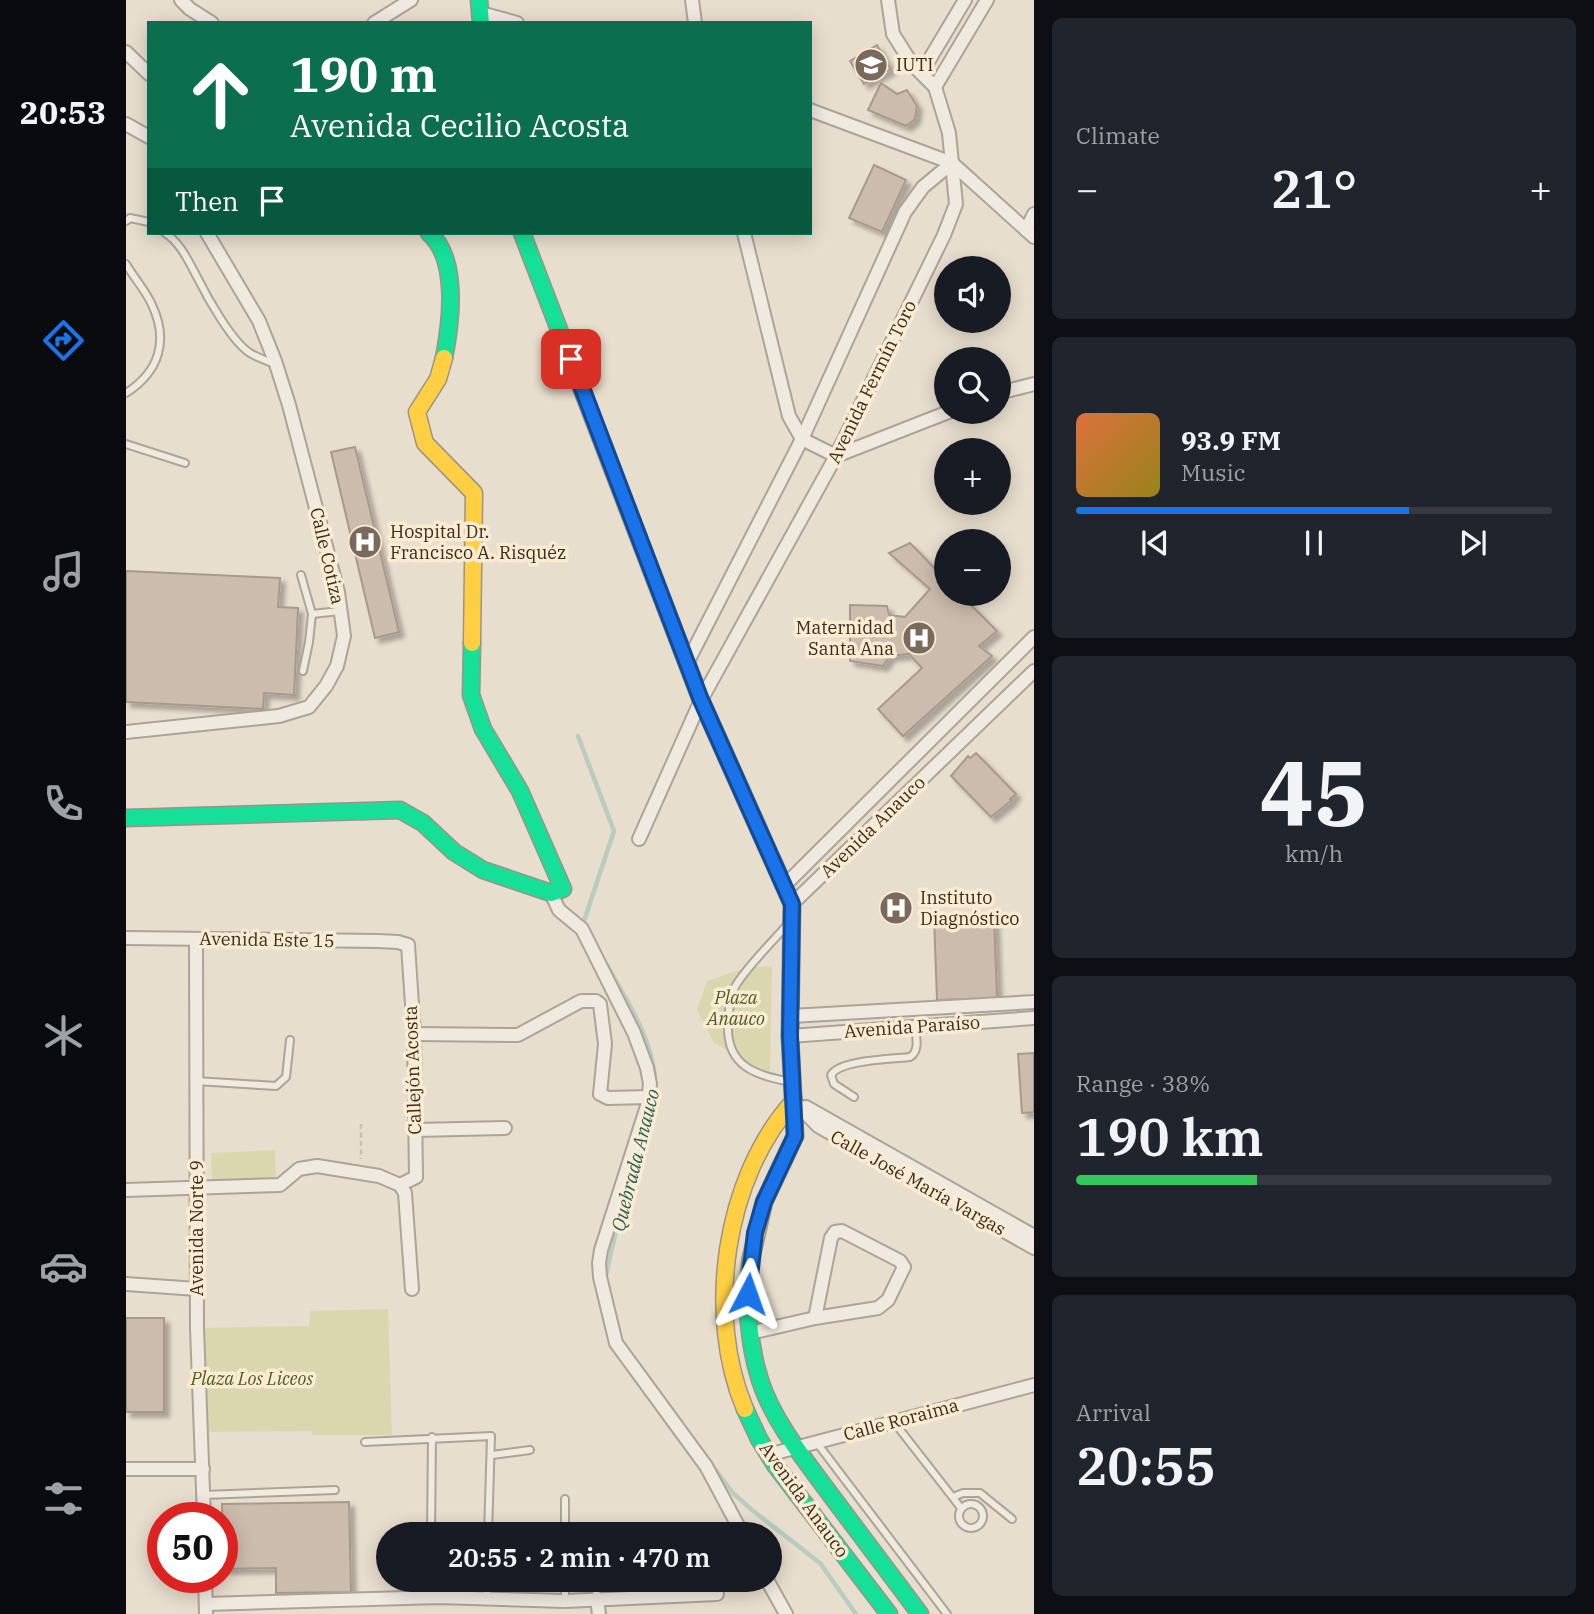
<!DOCTYPE html>
<html lang="en">
<head>
<meta charset="utf-8">
<style>
	body { margin:0; font-family:"IBM Plex Serif",serif; background:#20242c; color:#f1f3f6; height:100vh; display:flex; flex-direction:column; font-size:26px; white-space:nowrap }
	* { box-sizing:border-box; margin:0 }
	p { font-size:23px; color:#9ea1a6 }
	.icon { flex:none; width:38px; height:38px; fill:none; stroke:currentColor; stroke-width:2; stroke-linecap:round; stroke-linejoin:round }
	.map { position:relative; flex:1; overflow:hidden }
	.panel { display:flex; flex-direction:column; gap:18px; padding:18px; background:#0d0f14; width:560px }
	.panel>* { flex:none }
	.hud { position:absolute; left:21px; top:21px; width:665px; height:214px; border-radius:0px; box-shadow:0 4px 18px #0003; background:#0b6e4f; color:#fff; overflow:hidden }
	.fabs { position:absolute; left:808px; top:256px; display:grid; gap:14px }
	.fabs a { display:grid; place-items:center; width:77px; height:77px; border-radius:50%; background:#171b24; box-shadow:0 4px 18px #0003; font-size:35px }
	.speed { position:absolute; left:21px; top:1502px; display:flex; gap:14px; font-size:35px; font-weight:700; text-align:center }
	.speed>* { display:grid; place-content:center; width:91px; height:91px; border-radius:50%; background:#171b24; box-shadow:0 4px 18px #0003; line-height:1 }
	.speed .limit { border:10px solid #d22; background:#fff; color:#111 }
	.pin { position:absolute; display:grid; place-items:center; width:60px; height:60px; color:#fff; margin:-30px; border-radius:14px; box-shadow:0 4px 10px #0006 }
	.me { position:absolute; width:77px; margin:-38px; rotate:4deg; stroke-linejoin:round; filter:drop-shadow(0 0 5px #0008) }
	.turn { display:flex; align-items:center; gap:24px; height:147px; padding:0 28px; font-size:32px }
	.turn .icon { width:91px; height:91px; stroke-width:2.5 }
	.turn b { display:block; font-size:49px; line-height:60px }
	.then { display:flex; align-items:center; height:66px; padding:0 28px; background:#0003; gap:14px; font-size:26px }
	.big { font-size:52px; font-weight:600; line-height:1.1 }
	.panel .tile { flex:1; display:flex; flex-direction:column; justify-content:center; gap:10px; min-width:0; padding:0 24px; border-radius:10px; background:#20242c }
	.panel .dial { align-items:center; gap:0 }
	.dial b { font-size:91px; line-height:1 }
	.song { display:flex; align-items:center; gap:21px }
	.cover { width:84px; height:84px; border-radius:10px; background:linear-gradient(135deg,hsl(20 70% 55%),hsl(50 70% 35%)) }
	.played { height:7px; border-radius:4px; background:linear-gradient(90deg,#1a73e8 70%,#363941 70%) }
	.keys { display:flex; justify-content:space-around; direction:ltr }
	.heat { display:flex; justify-content:space-between; align-items:center; font-size:38px; direction:ltr }
	.charge { height:10px; border-radius:5px; background:linear-gradient(90deg,#34c759 38%,#363941 0) }
	.trip { position:absolute; left:250px; top:1522px; width:406px; height:70px; border-radius:35px; background:#171b24; box-shadow:0 4px 18px #0003; font-weight:600; line-height:70px; text-align:center }
	main { display:flex; flex:1; min-height:0 }
	.tabs { display:flex; flex-direction:column; width:126px; justify-content:space-around; align-items:center; background:#090b0e; color:#9ea1a6 }
	.tabs .icon { width:49px; height:49px }
	.tabs .active { color:#1a73e8 }
	.tabs b { font-size:32px; color:#f1f3f6 }
	.map>svg:first-child { display:block }
</style>
</head>
<body>
<main>
<nav class="tabs">
<b>20:53</b>
<svg class="icon active" aria-label="directions" viewBox="0 0 24 24"><path d="M12 3l9 9-9 9-9-9zM9 14v-3h6M13 9l2 2-2 2"/></svg>
<svg class="icon" aria-label="music" viewBox="0 0 24 24"><path d="M9 18V5l10-2v13"/><circle cx="6" cy="18" r="3"/><circle cx="16" cy="16" r="3"/></svg>
<svg class="icon" aria-label="phone" viewBox="0 0 24 24"><path d="M5 4h4l2 5-3 2q2 4 5 5l2-3 5 2v4C11 20 4 13 5 4z"/></svg>
<svg class="icon" aria-label="climate" viewBox="0 0 24 24"><path d="M12 3v18M4 7l16 10M4 17L20 7"/></svg>
<svg class="icon" aria-label="car" viewBox="0 0 24 24"><path d="M5 17H2v-5l4-1 3-4h7l3 4 3 1v5h-3M9 17h6M6 11h13"/><circle cx="7" cy="17" r="2"/><circle cx="17" cy="17" r="2"/></svg>
<svg class="icon" aria-label="filters" viewBox="0 0 24 24"><path d="M4 7h16M4 17h16"/><circle cx="9" cy="7" r="2"/><circle cx="15" cy="17" r="2"/></svg>
</nav>
<div class="map">
<svg width="908" height="1614" viewBox="0 0 908 1614">
	<defs>
		<filter id="shadow"><feDropShadow dx="5" dy="5" stdDeviation="2" flood-color="#0004"/></filter>
	</defs>
	<rect width="100%" height="100%" fill="#e8dece"/>
	<g fill="#dad7af">
		<polygon points="646,966 644,1075 588,1043 571,1010 581,981 619,968"/>
		<polygon points="149,1150 150,1180 86,1182 85,1153"/>
		<polygon points="262,1309 266,1435 186,1435 186,1431 75,1432 71,1328 183,1326 184,1311"/>
	</g>
	<g fill="none" stroke-linecap="round" stroke-linejoin="round">
		<g stroke="#b9ccc0" stroke-width="4.5">
			<polyline points="452,736 488,831 457,924 459,927"/>
			<path d="M481 965C501 1002 525 1035 529 1078"/>
			<polyline points="480,1275 495,1208"/>
			<polyline points="586,1465 607,1493 626,1510 694,1563 730,1614"/>
		</g>
	</g>
	<g fill="#ccbcae" stroke="#a8998d" stroke-width="2" filter="url(#shadow)">
		<polygon points="751,45 765,69 738,84 724,61"/>
		<polygon points="755,83 771,94 781,90 791,106 789,119 780,126 742,110"/>
		<polygon points="748,165 780,180 756,232 723,218"/>
		<polygon points="229,447 273,632 249,638 205,452"/>
		<polygon points="784,543 821,581 821,593 833,593 871,631 853,646 866,656 777,736 752,709 796,668 783,654 764,656 757,666 724,661 724,605 761,606 763,615 779,617 804,589 763,553"/>
		<polygon points="0,571 154,578 152,607 172,608 168,695 138,693 137,709 0,702"/>
		<polygon points="850,753 890,794 884,799 886,800 865,817 825,776 842,756 844,758"/>
		<polygon points="868,916 871,998 811,1000 808,918"/>
		<polygon points="908,1053 908,1112 896,1113 892,1054"/>
		<rect x="0" y="1318" width="38" height="94"/>
		<polygon points="223,1502 225,1592 150,1593 150,1568 97,1569 96,1504"/>
	</g>
	<g fill="none" stroke-linecap="round" stroke-linejoin="round">
		<defs>
			<g id="lane">
				<polyline points="0,221 4,218 23,222"/>
				<path d="M39 233C54 242 63 262 71 277 81 297 106 342 124 353 132 358 141 361 149 364"/>
				<path d="M0 264C8 278 20 291 26 305 43 341 33 372 0 393"/>
				<polyline points="0,444 59,463"/>
				<polyline points="175,575 186,614 183,642 177,671"/>
				<polyline points="186,614 214,611"/>
				<path d="M661 925C647 941 618 970 609 987 603 998 603 1012 602 1024 600 1067 630 1075 665 1082"/>
				<polyline points="70,1081 150,1086 160,1077 164,1040"/>
				<path d="M728 1097 708 1084 705 1075C714 1060 765 1059 784 1057 794 1051 790 1037 789 1026"/>
				<polyline points="768,1422 835,1508"/>
				<polyline points="239,1442 365,1436 362,1535"/>
				<polyline points="691,1443 821,1614"/>
				<polyline points="366,1455 404,1450"/>
				<polyline points="78,1495 209,1490"/>
				<polyline points="827,1497 837,1493 854,1493 886,1519"/>
				<circle cx="845" cy="1516" r="12"/>
				<polyline points="467,1533 467,1535"/>
				<polyline points="305,1535 306,1437"/>
				<polyline points="439,1535 439,1499"/>
				<polyline points="360,1580 361,1597"/>
				<polyline points="439,1580 439,1601"/>
				<polyline points="469,1580 471,1599"/>
			</g>
			<g id="street">
				<polyline points="55,0 64,9 86,23"/>
				<polyline points="566,0 569,23"/>
				<polyline points="355,13 391,23"/>
				<polyline points="248,23 285,0"/>
				<polyline points="0,52 23,74"/>
				<polyline points="796,72 839,0"/>
				<polyline points="809,87 861,0"/>
				<polyline points="684,110 826,163 908,237"/>
				<polyline points="0,124 23,137"/>
				<polyline points="900,230 908,214"/>
				<polyline points="618,233 663,416 676,439 710,456 825,411"/>
				<polyline points="873,393 908,384"/>
				<polyline points="561,663 676,439 779,212 797,187 826,163"/>
				<polyline points="0,732 153,716 183,707 200,686 211,666 218,636 212,592 163,405 149,361 133,321 81,233"/>
				<polyline points="513,839 575,700 710,456 818,235 830,204 823,133 809,87 786,64 767,34 762,0"/>
				<polyline points="659,885 908,637"/>
				<polyline points="425,893 433,910 456,929 508,1033 521,1068 524,1084 522,1103 475,1250 473,1263 474,1277 490,1343 580,1466 617,1535"/>
				<polyline points="666,904 908,671"/>
				<polyline points="0,938 252,941 272,942 282,945 288,1034 290,1177 274,1185"/>
				<polyline points="70,939 71,1328 78,1517"/>
				<polyline points="665,1016 908,1002"/>
				<polyline points="288,1034 392,1035 455,1001 470,1001 474,1004 479,1044 474,1094 482,1098 523,1097"/>
				<polyline points="664,1036 908,1018"/>
				<polyline points="668,1101 692,1126 908,1248"/>
				<polyline points="680,1107 908,1236"/>
				<polyline points="289,1130 379,1128"/>
				<polyline points="0,1190 154,1185 173,1169 191,1166 253,1176 274,1185 279,1193 286,1289"/>
				<polyline points="0,1284 71,1289"/>
				<polyline points="624,1333 689,1318 705,1238 709,1232 716,1231 774,1261 778,1267 762,1300 752,1308 689,1318"/>
				<polyline points="642,1455 908,1385"/>
				<polyline points="0,1469 77,1469"/>
				<polyline points="79,1577 80,1614"/>
				<polyline points="641,1580 660,1614"/>
				<polyline points="471,1600 473,1614"/>
				<polyline points="80,1604 313,1597 439,1601 591,1594"/>
			</g>
			<g id="fast">
				<polyline points="353,0 355,23"/>
				<path d="M303 233C333 259 325 322 318 358"/>
				<polyline points="396,233 575,700 666,904 664,1036"/>
				<polyline points="0,818 274,810 297,823 328,852 357,870 425,893 437,889 394,791 357,729 345,695 346,643"/>
				<path d="M625 1258C619 1298 622 1342 634 1380 647 1421 679 1460 704 1494 734 1534 764 1574 794 1614"/>
				<polyline points="619,1409 633,1439 649,1465 763,1614"/>
			</g>
			<g id="slow">
				<polyline points="318,358 312,379 291,412 299,443 348,493 346,643"/>
				<polyline points="625,1258 638,1202 669,1136 664,1036"/>
				<path d="M619 1409C579 1315 598 1177 668 1101"/>
			</g>
		</defs>
		<use href="#lane" stroke="#ada396" stroke-width="10"/>
		<use href="#street" stroke="#ada396" stroke-width="16"/>
		<use href="#fast" stroke="#9d9286" stroke-width="19"/>
		<use href="#slow" stroke="#9d9286" stroke-width="19"/>
		<polyline stroke="#c8c0b6" stroke-width="2.5" stroke-dasharray="5 3.5" stroke-linecap="butt" points="235,1124 235,1159"/>
		<use href="#lane" stroke="#efe9e0" stroke-width="6"/>
		<use href="#street" stroke="#efe9e0" stroke-width="12"/>
		<use href="#fast" stroke="#16e098" stroke-width="16"/>
		<use href="#slow" stroke="#ffcf43" stroke-width="16"/>
	</g>
	<g fill="none" stroke-linecap="round" stroke-linejoin="round">
		<defs>
			<polyline id="route" points="445,359 575,700 666,904 664,1036 669,1136 638,1202 629,1233 622,1294"/>
		</defs>
		<use href="#route" stroke="#114b97" stroke-width="18"/>
		<use href="#route" stroke="#1a73e8" stroke-width="12"/>
	</g>
	<defs>
		<symbol id="university-disc" viewBox="-11 -11 22 22"><circle r="9.5" fill="#796a5b" stroke="#f9ecd3"/><path d="M0-5L7-2L0 1L-7-2ZM-4 1L0 2.5L4 1V4Q0 6-4 4Z" fill="#fff"/></symbol>
		<symbol id="hospital-disc" viewBox="-11 -11 22 22"><circle r="9.5" fill="#796a5b" stroke="#f9ecd3"/><path d="M-5-5h3v3.5h4V-5h3V5h-3V1.5h-4V5h-3Z" fill="#fff"/></symbol>
	</defs>
	<g fill-rule="evenodd">
		<use href="#university-disc" x="726" y="46" width="38" height="38"/>
		<use href="#hospital-disc" x="220" y="523" width="38" height="38"/>
		<use href="#hospital-disc" x="774" y="619" width="38" height="38"/>
		<use href="#hospital-disc" x="751" y="889" width="38" height="38"/>
	</g>
	<g text-anchor="middle" stroke-width="7" stroke-linejoin="round" paint-order="stroke">
		<g font-size="18" fill="#3d2b1d" stroke="#f9ecd3" text-anchor="start">
			<text x="770" y="71">IUTI</text>
			<text x="264" y="538">Hospital Dr.<tspan x="264" dy="21">Francisco A. Risquéz</tspan></text>
			<text x="768" y="634" text-anchor="end">Maternidad<tspan x="768" dy="21">Santa Ana</tspan></text>
			<text x="794" y="904">Instituto<tspan x="794" dy="21">Diagnóstico</tspan></text>
		</g>
		<g font-size="18" fill="#3d2b1d" stroke="#f9ecd3">
			<text transform="translate(746 382) rotate(-64)" y="6">Avenida Fermín Toro</text>
			<text transform="translate(201 556) rotate(77)" y="6">Calle Cotiza</text>
			<text transform="translate(747 827) rotate(-44)" y="6">Avenida Anauco</text>
			<text transform="translate(141 940) rotate(1)" y="6">Avenida Este 15</text>
			<text transform="translate(786 1027) rotate(-4)" y="6">Avenida Paraíso</text>
			<text transform="translate(287 1070) rotate(-92)" y="6">Callejón Acosta</text>
			<text transform="translate(792 1183) rotate(29)" y="6">Calle José María Vargas</text>
			<text transform="translate(71 1228) rotate(-90)" y="6">Avenida Norte 9</text>
			<text transform="translate(775 1420) rotate(-15)" y="6">Calle Roraima</text>
			<text transform="translate(678 1500) rotate(54)" y="6">Avenida Anauco</text>
		</g>
		<g font-size="18" font-style="italic" fill="#505c21" stroke="#f9ecd3">
			<text x="610" y="1004">Plaza<tspan x="610" dy="21">Anauco</tspan></text>
			<text x="126" y="1385">Plaza Los Liceos</text>
		</g>
		<g font-size="19" font-style="italic" fill="#2b5e58" stroke="#f9ecd3">
			<text transform="translate(509 1160) rotate(-76)" y="7">Quebrada Anauco</text>
		</g>
	</g>
</svg>
<div class="fabs">
<a><svg class="icon" aria-label="sound" viewBox="0 0 24 24"><path d="M4 9h4l5-4v14l-5-4H4zM17 9q2 3 0 6"/></svg></a>
<a><svg class="icon" aria-label="search" viewBox="0 0 24 24"><circle cx="10" cy="10" r="6"/><path d="M15 15l6 6"/></svg></a>
<a>+</a>
<a>−</a>
</div>
<div class="speed"><div class="limit">50</div></div>
<div class="pin" style="left:445px;top:359px;background:#d93025"><svg class="icon" aria-label="arrive" viewBox="0 0 24 24"><path d="M6 21V4h12l-3 4 3 4H6"/></svg></div>
<svg class="me" style="left:622px;top:1294px" viewBox="-20 -20 40 40"><path d="M0-17L14 15 0 8-14 15z" fill="#1a73e8" stroke="#fff" stroke-width="4"/></svg>
<div class="trip">20:55 · 2 min · 470 m</div>
<div class="hud">
<div class="turn"><svg class="icon" aria-label="ahead" viewBox="0 0 24 24"><path d="M12 20V5M6 11l6-6 6 6"/></svg><div><b>190 m</b>Avenida Cecilio Acosta</div></div>
<div class="then">Then<svg class="icon" aria-label="arrive" viewBox="0 0 24 24"><path d="M6 21V4h12l-3 4 3 4H6"/></svg></div>
</div>
</div>
<section class="panel">
<div class="tile"><p>Climate</p>
<div class="heat"><a>−</a><b class="big">21°</b><a>+</a></div>
</div>
<div class="tile">
<div class="song"><i class="cover"></i><div><b>93.9 FM</b><p>Music</p></div></div>
<div class="played"></div>
<div class="keys"><svg class="icon" aria-label="previous" viewBox="0 0 24 24"><path d="M18 5L8 12l10 7zM5 5v14"/></svg><svg class="icon" aria-label="pause" viewBox="0 0 24 24"><path d="M8 5v14M16 5v14"/></svg><svg class="icon" aria-label="next" viewBox="0 0 24 24"><path d="M6 5l10 7-10 7zM19 5v14"/></svg></div>
</div>
<div class="tile dial"><b>45</b><p>km/h</p></div>
<div class="tile"><p>Range · 38%</p><b class="big">190 km</b><div class="charge"></div></div>
<div class="tile"><p>Arrival</p><b class="big">20:55</b></div>
</section>
</main>
</body>
</html>
